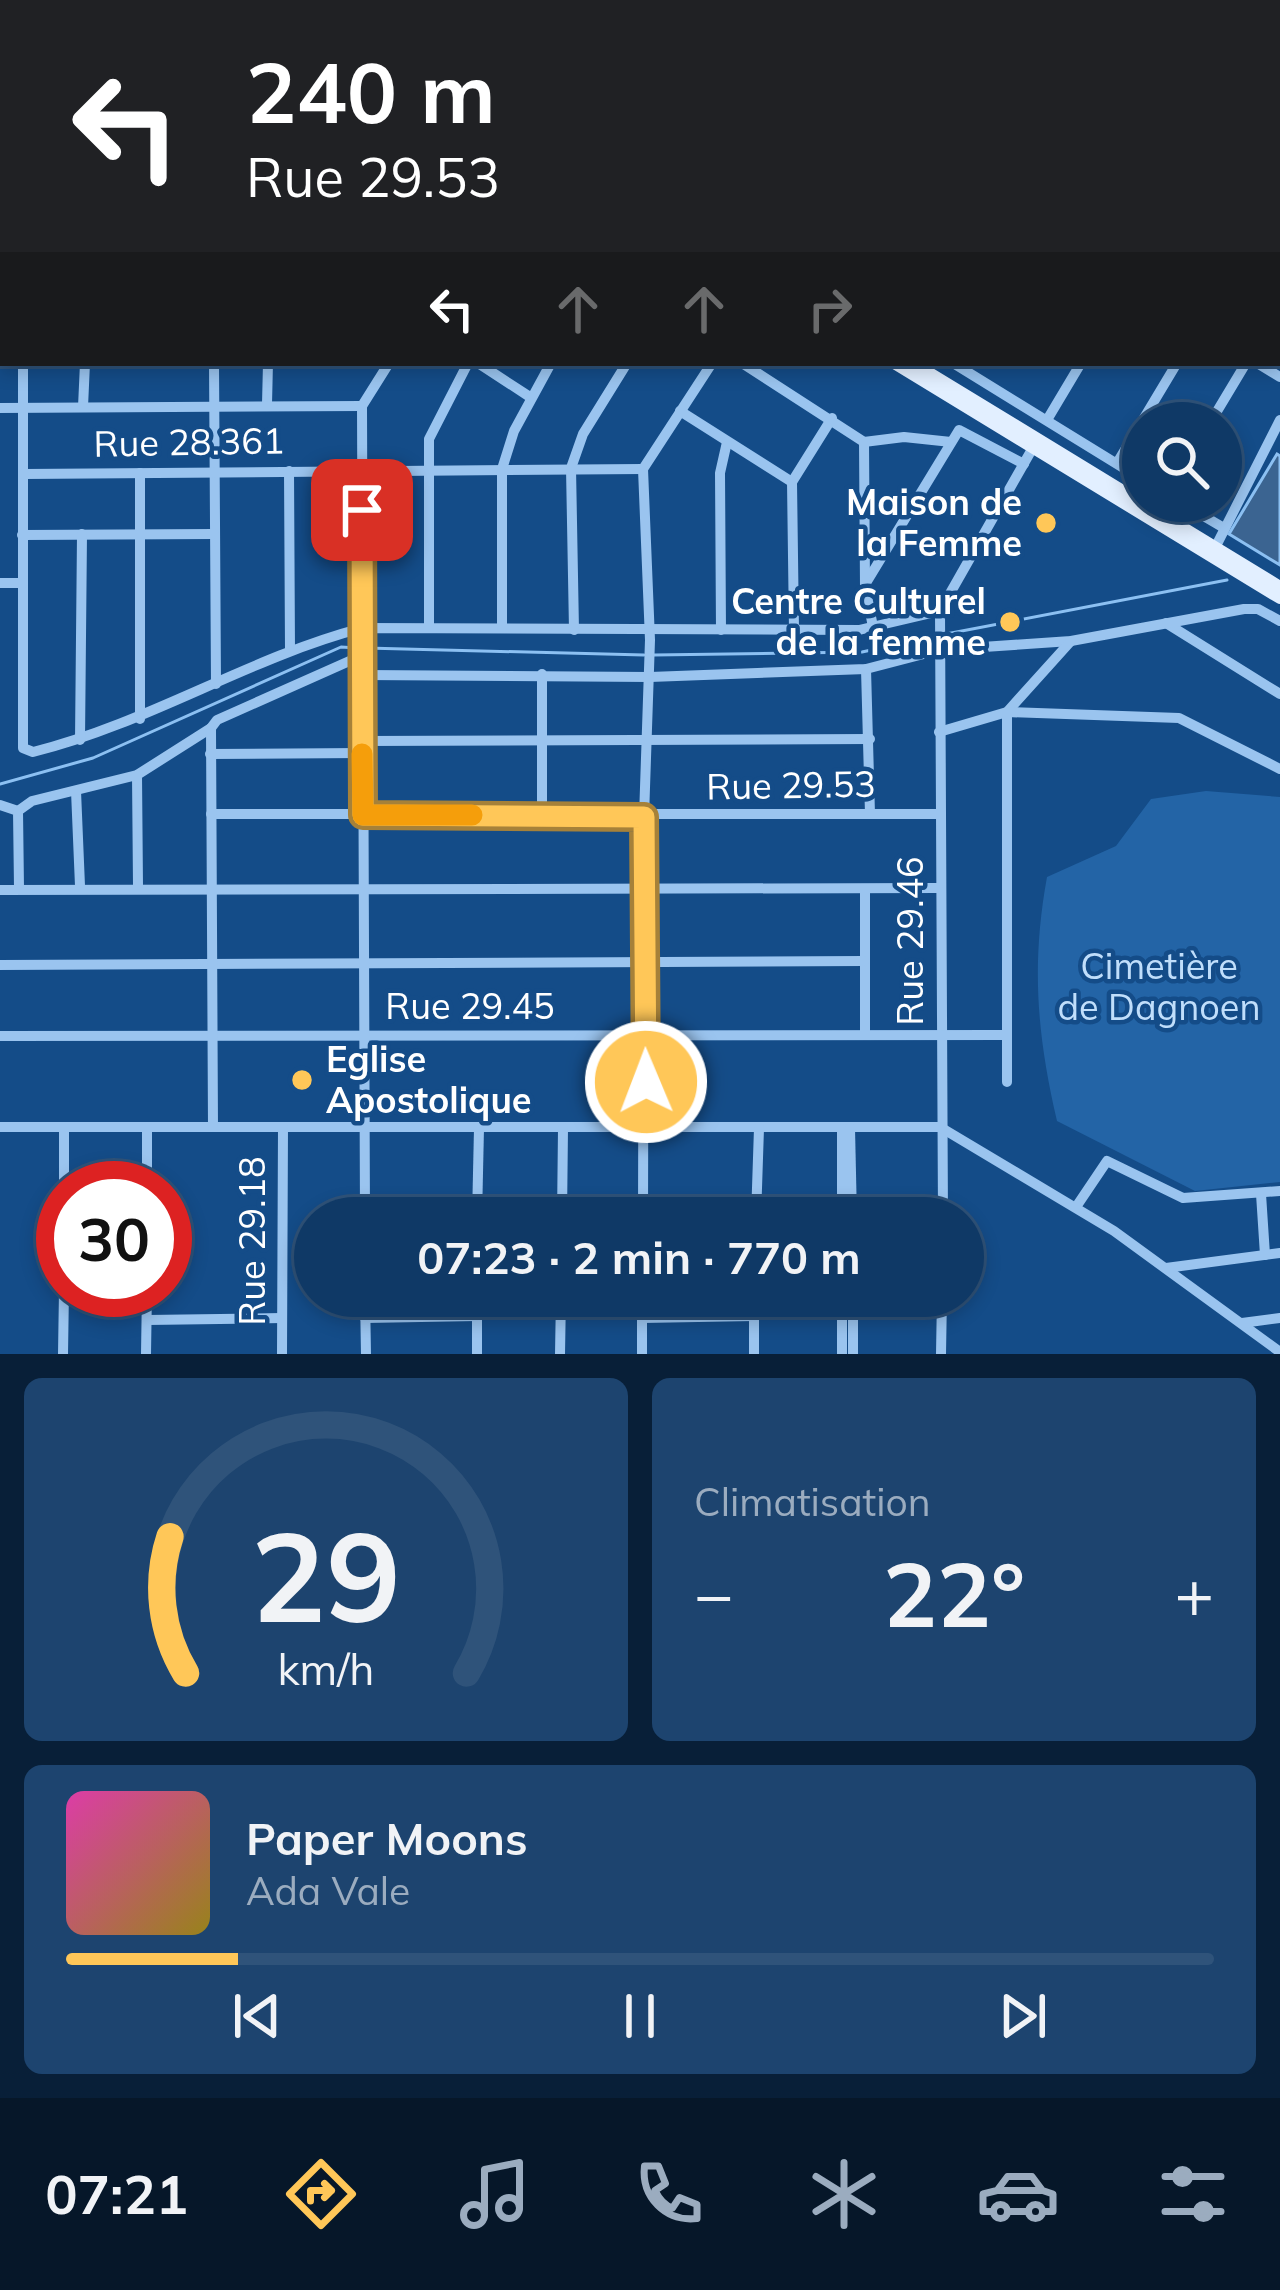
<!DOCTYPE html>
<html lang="fr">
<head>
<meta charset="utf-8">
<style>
	body { margin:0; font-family:Mulish,sans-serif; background:#1d446f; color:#f1f3f6; height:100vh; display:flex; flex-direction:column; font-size:45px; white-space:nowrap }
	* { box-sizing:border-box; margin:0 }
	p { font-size:39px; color:#9bacbf }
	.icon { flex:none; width:66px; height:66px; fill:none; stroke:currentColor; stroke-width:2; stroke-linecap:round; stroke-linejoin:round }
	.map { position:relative; height:1354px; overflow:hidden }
	.sheet { display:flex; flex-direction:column; gap:24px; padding:24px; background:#081f38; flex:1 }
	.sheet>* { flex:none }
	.hud { position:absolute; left:0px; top:0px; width:1281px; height:366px; box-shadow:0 6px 18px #0003,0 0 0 3px #2f537a; background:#202124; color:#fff; overflow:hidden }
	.tools { position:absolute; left:1122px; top:402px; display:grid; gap:24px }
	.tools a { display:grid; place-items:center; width:120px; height:120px; border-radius:50%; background:#0f3966; box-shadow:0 6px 18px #0003,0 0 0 3px #2f537a; font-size:60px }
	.speed { position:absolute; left:36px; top:1161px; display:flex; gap:24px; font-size:60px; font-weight:700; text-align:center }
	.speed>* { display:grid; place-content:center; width:156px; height:156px; border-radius:50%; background:#0f3966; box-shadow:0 6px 18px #0003,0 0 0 3px #2f537a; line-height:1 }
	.speed .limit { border:18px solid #d22; background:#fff; color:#111 }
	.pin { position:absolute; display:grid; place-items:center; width:102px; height:102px; color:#fff; margin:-51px; border-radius:24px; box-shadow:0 6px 18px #0006 }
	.me { position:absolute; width:132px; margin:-66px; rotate:359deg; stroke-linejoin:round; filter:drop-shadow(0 0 9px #0008) }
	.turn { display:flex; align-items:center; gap:42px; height:252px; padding:0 48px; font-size:54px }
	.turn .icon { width:156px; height:156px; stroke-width:2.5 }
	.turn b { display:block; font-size:84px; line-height:102px }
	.lanes { display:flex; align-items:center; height:114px; padding:0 48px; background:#0003; justify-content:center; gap:60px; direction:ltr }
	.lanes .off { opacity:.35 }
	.big { font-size:90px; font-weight:700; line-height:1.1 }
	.sheet .card { flex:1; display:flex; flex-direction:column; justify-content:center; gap:18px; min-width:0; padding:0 42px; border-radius:18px; background:#1d446f }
	.sheet .dial { align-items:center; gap:0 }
	.dial svg { height:312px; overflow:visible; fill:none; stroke:#2f537a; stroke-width:7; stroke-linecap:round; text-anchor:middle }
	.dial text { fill:#f1f3f6; stroke:none }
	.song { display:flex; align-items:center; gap:36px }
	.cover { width:144px; height:144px; border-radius:18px; background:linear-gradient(135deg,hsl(320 70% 55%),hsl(50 70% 35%)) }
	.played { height:12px; border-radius:6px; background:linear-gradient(90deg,#ffc758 15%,#2f537a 15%) }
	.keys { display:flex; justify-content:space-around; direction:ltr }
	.heat { display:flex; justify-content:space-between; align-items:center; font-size:66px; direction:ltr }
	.sheet .tiles { flex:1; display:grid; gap:24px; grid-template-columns:1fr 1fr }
	.card:last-child { grid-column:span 2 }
	.trip { position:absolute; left:294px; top:1197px; width:690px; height:120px; border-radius:60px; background:#0f3966; box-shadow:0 6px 18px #0003,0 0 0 3px #2f537a; font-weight:700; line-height:120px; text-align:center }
	.tab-bar { display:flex; height:192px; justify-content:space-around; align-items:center; background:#061729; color:#9bacbf }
	.tab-bar .icon { width:84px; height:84px }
	.tab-bar .active { color:#ffc758 }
	.tab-bar b { font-size:54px; color:#f1f3f6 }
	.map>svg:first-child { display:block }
</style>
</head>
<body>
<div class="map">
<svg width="1280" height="1354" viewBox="0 0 1280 1354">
	<rect width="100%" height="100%" fill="#144c88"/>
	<path fill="#2364a6" d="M1206 791 1280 797V1182L1195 1191 1057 1121C1037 1035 1031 965 1047 877L1116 846 1151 799Z"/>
	<polygon fill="#3b6491" stroke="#8cc0f2" stroke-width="3" points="1277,454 1280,456 1280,565 1229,534"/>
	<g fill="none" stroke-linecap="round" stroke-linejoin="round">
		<g stroke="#8cc0f2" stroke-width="3">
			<polyline points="946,634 1227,580"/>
			<polyline points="366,648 644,655"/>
			<polyline points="654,655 862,652 937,636"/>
			<polyline points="0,784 93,758 341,647 357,648"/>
		</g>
		<g stroke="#9ac4ef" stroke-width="10">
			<polyline points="144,0 149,3"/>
			<polyline points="354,0 359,3"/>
			<polyline points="496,0 501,3"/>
			<polyline points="908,0 912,3"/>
			<polyline points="1260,0 1265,3"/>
			<polyline points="24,3 24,0"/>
			<polyline points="85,3 85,0"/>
			<polyline points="341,3 343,0"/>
			<polyline points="612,3 614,0"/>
			<polyline points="700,3 702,0"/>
			<polyline points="770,3 772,0"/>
			<polyline points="842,3 844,0"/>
			<polyline points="930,3 932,0"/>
			<polyline points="1074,3 1076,0"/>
			<polyline points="1152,3 1154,0"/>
			<polyline points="1227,3 1229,0"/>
			<polyline points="1278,11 1280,12"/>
			<polyline points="0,13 3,13"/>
			<polyline points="1278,47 1280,44"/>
			<polyline points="1278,107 1280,107"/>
			<polyline points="1278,193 1280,190"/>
			<polyline points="0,213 3,213"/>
			<polyline points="1278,305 1280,307"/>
			<path d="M23 363V748L33 752C149 723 248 658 362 628L859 630 940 611 1035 444"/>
			<polyline points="214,363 216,684"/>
			<polyline points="478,363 530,397"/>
			<polyline points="742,363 864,442"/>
			<polyline points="953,363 1143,480"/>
			<polyline points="1257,363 1280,377"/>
			<polyline points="267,404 268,363"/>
			<polyline points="83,407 85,363"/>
			<polyline points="0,408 362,406"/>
			<polyline points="680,411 792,482"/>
			<polyline points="1047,420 1081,363"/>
			<polyline points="1210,423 1246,363"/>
			<polyline points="1117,463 1177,363"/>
			<polyline points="289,471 290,649"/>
			<polyline points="140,473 140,719"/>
			<polyline points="24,474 643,469"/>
			<polyline points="1178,501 1224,528"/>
			<polyline points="22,535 214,534"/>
			<polyline points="1215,548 1280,420"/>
			<polyline points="0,583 23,583"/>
			<polyline points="866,583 959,430 1024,464"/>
			<polyline points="940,611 943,1218"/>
			<polyline points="1166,623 1280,694"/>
			<polyline points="429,625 429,439 468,363"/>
			<polyline points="502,627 502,469 514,431 551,363"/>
			<polyline points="873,627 865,586 864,442 904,437 951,442"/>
			<polyline points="574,630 571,468 583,434 627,363"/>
			<polyline points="721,630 720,473 727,442"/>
			<polyline points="794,630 792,482 832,418"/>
			<polyline points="866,669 870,814"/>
			<polyline points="363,675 650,677 866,669 939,650 1071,641 1244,609 1258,609 1280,621"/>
			<polyline points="939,732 1007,712 1071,641"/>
			<polyline points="80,740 82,534"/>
			<polyline points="363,741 870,739"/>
			<polyline points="210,754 362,753"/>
			<polyline points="137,775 138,886"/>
			<polyline points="76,791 80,886"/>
			<polyline points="0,805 18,811 19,888"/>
			<polyline points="18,811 32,801 137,775 211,728"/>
			<polyline points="211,814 939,814"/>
			<polyline points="542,815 542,674"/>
			<polyline points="0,890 938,888"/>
			<polyline points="865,890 865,1034"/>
			<polyline points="0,965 864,961"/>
			<polyline points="0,1036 1007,1035"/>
			<polyline points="1007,1082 1007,712 1179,718 1280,769"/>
			<polyline points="0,1127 940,1127 1114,1231 1280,1352"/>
			<polyline points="147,1127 147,1188"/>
			<polyline points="213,1127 211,728 217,720 363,655"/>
			<polyline points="850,1128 852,1218"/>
			<polyline points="64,1188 64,1127"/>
			<polyline points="1261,1194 1265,1255"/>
			<polyline points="1076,1207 1107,1161 1183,1198 1280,1191"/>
			<polyline points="365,1218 362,406 389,363"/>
			<polyline points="477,1218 479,1128"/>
			<polyline points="562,1218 563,1128"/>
			<polyline points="643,1218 644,817 650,640 643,469 712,363"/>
			<polyline points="756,1218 759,1128"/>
			<polyline points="842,1218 842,1129"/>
			<polyline points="1166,1268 1280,1253"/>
			<polyline points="365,1296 366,1354"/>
			<polyline points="477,1296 477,1354"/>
			<polyline points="754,1296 754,1354"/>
			<polyline points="842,1296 842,1354"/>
			<polyline points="853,1296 853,1354"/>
			<polyline points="365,1318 477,1316"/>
			<polyline points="642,1318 754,1316"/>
			<polyline points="147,1320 282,1318"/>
			<polyline points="1242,1323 1280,1318"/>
			<polyline points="63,1354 64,1290"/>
			<polyline points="146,1354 147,1290"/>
			<polyline points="282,1354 283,1127"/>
			<polyline points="560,1354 561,1296"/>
			<polyline points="642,1354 642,1296"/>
			<polyline points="941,1354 942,1296"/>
		</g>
		<g stroke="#e2efff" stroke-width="12">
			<polyline points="303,0 308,3"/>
			<polyline points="321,0 326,3"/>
			<polyline points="894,363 1280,598"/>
			<polyline points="913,363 1280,587"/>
		</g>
	</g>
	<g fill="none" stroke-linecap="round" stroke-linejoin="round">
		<defs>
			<polyline id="route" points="362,510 363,815 644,817 646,1082"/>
		</defs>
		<use href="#route" stroke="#a68139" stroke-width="30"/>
		<use href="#route" stroke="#ffc758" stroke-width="21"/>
		<polyline stroke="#f59e0b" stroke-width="21" points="362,754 363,815 472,815"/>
	</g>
	<g fill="#ffc758" stroke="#144c88" stroke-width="4.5">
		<circle cx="1046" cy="523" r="12"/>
		<circle cx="1010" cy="622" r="12"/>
		<circle cx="302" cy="1080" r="12"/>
	</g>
	<g text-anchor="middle" stroke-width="9" stroke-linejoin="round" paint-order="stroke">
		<g font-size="36" fill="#fff" stroke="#144c88">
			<text transform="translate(189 442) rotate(-1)" y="13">Rue 28.361</text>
			<text transform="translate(791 785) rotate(-1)" y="13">Rue 29.53</text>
			<text transform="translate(910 941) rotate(-90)" y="13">Rue 29.46</text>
			<text x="470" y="1019">Rue 29.45</text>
			<text transform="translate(252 1241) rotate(-90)" y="13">Rue 29.18</text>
		</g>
		<g font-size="36" font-weight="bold" fill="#fff" stroke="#144c88" text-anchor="end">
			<text x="1022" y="515">Maison de<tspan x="1022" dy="41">la Femme</tspan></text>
			<text x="986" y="614">Centre Culturel<tspan x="986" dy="41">de la femme</tspan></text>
			<text x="326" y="1072" text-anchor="start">Eglise<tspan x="326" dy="41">Apostolique</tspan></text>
		</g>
		<g font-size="36" fill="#c0defb" stroke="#144c88">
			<text x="1159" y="979">Cimetière<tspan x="1159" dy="41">de Dagnoen</tspan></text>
		</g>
	</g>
</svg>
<div class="tools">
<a><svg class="icon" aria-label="search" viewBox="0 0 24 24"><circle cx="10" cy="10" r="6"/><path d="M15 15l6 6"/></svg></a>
</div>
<div class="speed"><div class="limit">30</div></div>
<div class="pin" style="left:362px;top:510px;background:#d93025"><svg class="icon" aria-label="arrive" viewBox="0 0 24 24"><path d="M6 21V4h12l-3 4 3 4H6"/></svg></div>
<svg class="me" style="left:646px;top:1082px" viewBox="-20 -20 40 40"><circle r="17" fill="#ffc758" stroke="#fff" stroke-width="3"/><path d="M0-11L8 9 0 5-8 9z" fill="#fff"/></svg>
<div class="trip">07:23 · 2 min · 770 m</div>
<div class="hud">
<div class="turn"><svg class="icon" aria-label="left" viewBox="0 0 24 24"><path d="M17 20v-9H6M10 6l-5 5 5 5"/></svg><div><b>240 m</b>Rue 29.53</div></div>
<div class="lanes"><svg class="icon" aria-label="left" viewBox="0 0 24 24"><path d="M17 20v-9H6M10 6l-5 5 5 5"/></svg><svg class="icon off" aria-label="ahead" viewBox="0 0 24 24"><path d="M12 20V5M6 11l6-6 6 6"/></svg><svg class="icon off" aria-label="ahead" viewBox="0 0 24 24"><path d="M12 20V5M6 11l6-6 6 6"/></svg><svg class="icon off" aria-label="right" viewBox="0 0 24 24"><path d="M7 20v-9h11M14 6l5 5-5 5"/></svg></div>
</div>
</div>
<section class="sheet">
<div class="tiles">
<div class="card dial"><svg viewBox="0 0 100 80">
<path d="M14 69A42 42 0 1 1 86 69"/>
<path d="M14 69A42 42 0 0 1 10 34" stroke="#ffc758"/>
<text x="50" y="56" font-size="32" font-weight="700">29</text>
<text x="50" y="72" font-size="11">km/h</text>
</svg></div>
<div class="card"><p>Climatisation</p>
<div class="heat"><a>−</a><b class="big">22°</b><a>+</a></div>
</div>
<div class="card">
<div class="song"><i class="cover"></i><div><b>Paper Moons</b><p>Ada Vale</p></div></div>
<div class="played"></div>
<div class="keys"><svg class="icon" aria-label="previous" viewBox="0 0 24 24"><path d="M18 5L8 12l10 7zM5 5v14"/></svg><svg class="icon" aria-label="pause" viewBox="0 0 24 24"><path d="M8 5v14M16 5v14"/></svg><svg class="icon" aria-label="next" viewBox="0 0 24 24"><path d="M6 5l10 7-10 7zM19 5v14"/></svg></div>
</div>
</div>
</section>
<nav class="tab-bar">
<b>07:21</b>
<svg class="icon active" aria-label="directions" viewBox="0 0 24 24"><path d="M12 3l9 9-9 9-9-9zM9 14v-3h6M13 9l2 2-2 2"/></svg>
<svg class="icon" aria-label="music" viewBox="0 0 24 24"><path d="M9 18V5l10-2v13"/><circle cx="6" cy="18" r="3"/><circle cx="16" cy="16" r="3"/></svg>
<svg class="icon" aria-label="phone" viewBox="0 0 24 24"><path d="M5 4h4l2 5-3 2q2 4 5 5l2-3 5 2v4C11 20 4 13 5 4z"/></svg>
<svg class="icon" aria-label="climate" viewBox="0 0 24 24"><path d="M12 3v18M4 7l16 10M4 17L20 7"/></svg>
<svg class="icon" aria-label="car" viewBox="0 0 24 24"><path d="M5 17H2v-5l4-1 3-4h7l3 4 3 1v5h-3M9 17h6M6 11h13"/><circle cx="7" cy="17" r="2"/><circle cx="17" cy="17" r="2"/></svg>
<svg class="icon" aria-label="filters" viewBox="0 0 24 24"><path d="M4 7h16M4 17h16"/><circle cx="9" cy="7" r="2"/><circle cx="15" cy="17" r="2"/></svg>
</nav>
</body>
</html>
